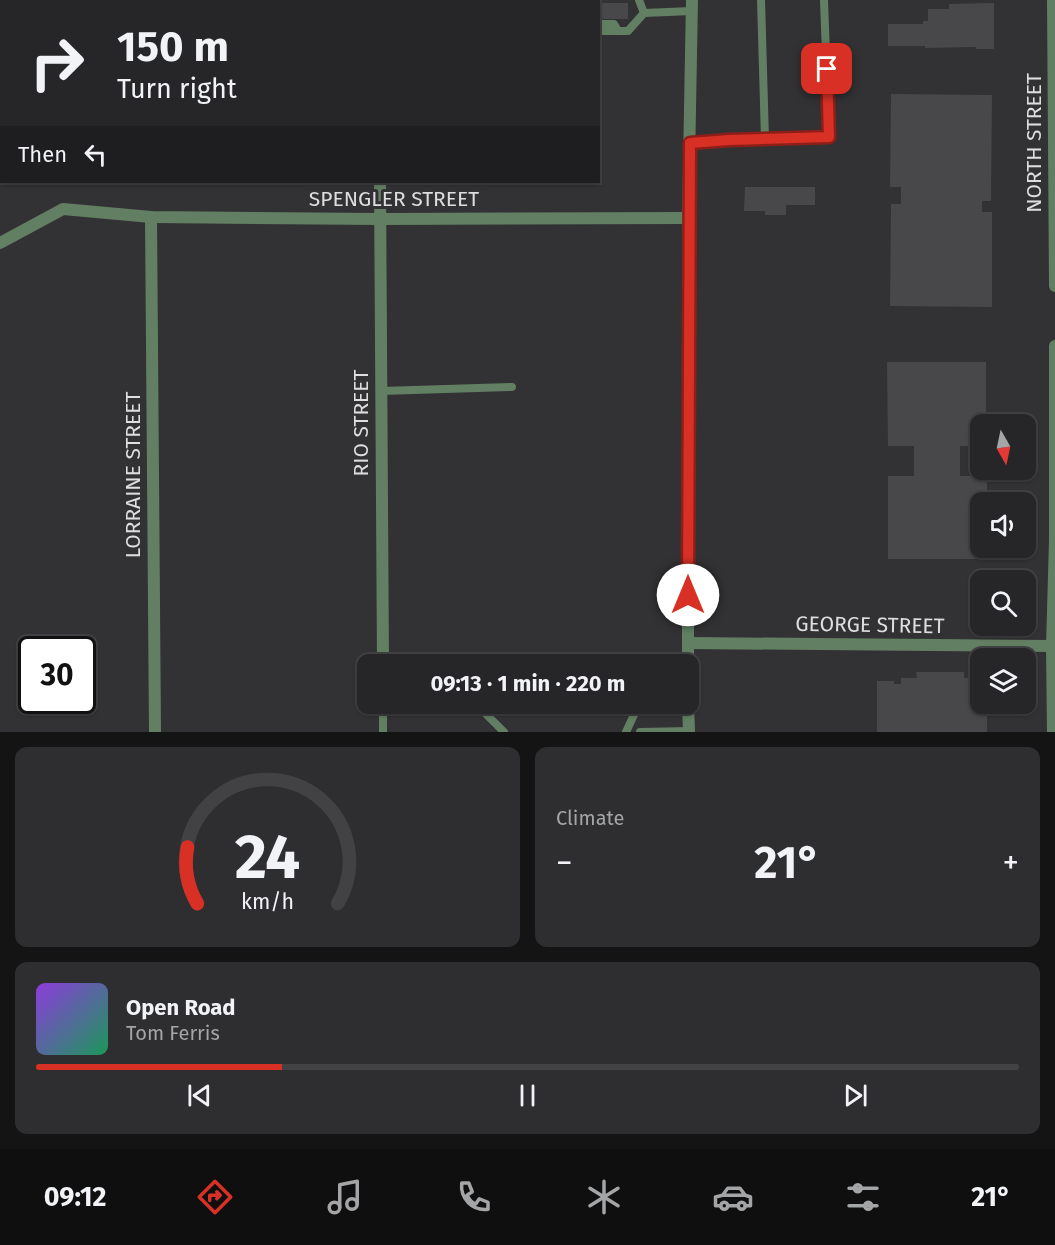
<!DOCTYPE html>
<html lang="en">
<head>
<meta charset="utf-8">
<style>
	body { margin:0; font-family:"Fira Sans",sans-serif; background:#2e2d2f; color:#f1f3f6; height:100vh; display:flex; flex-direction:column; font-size:22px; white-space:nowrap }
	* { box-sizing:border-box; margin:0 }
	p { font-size:20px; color:#a4a5a7 }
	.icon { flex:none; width:33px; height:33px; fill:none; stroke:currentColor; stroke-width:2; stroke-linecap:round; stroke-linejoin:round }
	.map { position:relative; height:732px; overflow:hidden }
	.details { display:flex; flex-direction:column; gap:15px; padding:15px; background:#151415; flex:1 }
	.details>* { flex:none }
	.banner { position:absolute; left:0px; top:0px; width:600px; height:183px; box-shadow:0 2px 4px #0004,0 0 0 2px #424244; background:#262527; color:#f1f3f6; overflow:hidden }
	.needle { width:39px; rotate:171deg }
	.fabs { position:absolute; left:970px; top:414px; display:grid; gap:12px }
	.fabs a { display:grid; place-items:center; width:66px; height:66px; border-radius:12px; background:#262527; box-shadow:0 2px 4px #0004,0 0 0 2px #424244; font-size:30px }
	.speed { position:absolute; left:18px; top:636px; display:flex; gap:12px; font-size:30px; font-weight:700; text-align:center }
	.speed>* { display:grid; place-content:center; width:78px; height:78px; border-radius:50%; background:#262527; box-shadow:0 2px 4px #0004,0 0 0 2px #424244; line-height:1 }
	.speed .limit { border:3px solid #111; border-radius:9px; background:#fff; color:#111 }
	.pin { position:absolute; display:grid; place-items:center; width:51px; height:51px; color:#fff; margin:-26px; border-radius:12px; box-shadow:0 3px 9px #0006 }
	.me { position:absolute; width:66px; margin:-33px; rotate:0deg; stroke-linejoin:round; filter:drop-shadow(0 0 4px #0008) }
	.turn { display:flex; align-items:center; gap:21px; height:126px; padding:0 18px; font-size:27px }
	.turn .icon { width:78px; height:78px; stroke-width:2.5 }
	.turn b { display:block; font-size:42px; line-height:51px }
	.then { display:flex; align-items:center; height:57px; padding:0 18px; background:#0003; gap:12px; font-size:22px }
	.big { font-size:45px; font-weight:700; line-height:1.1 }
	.details .tile { flex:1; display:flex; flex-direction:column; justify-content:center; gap:9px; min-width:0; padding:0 21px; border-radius:12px; background:#2e2d2f }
	.details .dial { align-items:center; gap:0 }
	.dial svg { height:156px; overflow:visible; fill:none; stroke:#424244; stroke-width:7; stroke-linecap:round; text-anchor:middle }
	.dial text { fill:#f1f3f6; stroke:none }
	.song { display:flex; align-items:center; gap:18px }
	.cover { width:72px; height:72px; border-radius:9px; background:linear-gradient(135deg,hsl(270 70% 55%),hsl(150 70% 35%)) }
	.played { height:6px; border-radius:3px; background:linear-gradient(90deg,#d93025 25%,#424244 25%) }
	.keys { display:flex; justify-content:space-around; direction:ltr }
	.heat { display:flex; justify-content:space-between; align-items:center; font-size:33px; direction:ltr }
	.details .tiles { flex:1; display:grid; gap:15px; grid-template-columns:1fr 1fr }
	.tile:last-child { grid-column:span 2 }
	.trip { position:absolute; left:357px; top:654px; width:342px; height:60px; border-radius:12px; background:#262527; box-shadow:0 2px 4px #0004,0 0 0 2px #424244; font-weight:700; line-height:60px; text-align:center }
	.menu { display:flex; height:96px; justify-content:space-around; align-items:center; background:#0f0f10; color:#a4a5a7 }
	.menu .icon { width:42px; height:42px }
	.menu .current { color:#d93025 }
	.menu b { font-size:27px; color:#f1f3f6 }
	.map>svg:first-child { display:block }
</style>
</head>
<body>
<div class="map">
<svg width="1055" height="732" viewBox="0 0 1055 732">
	<rect width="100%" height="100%" fill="#323134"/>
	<g fill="#48474a">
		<rect x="598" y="3" width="30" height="16"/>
		<polygon points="994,3 994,49 976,49 976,47 925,48 925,46 888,46 888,24 923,24 923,21 928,21 928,9 949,9 949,4"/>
		<polygon points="891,94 992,95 991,201 982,201 982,212 992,212 992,307 890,306 891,204 901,204 901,187 890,187"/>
		<polygon points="745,187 815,187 815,205 786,205 786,215 765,215 765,211 744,211"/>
		<polygon points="887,362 986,362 986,424 981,424 981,446 960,446 960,476 987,476 987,502 981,502 981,548 987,548 987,559 888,559 888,476 914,476 914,446 888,446"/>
		<polygon points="916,672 964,672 964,678 980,678 981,704 987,704 987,732 877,732 877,681 894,681 894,684 901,684 901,678 917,678"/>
	</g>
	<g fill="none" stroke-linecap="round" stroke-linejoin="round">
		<polyline stroke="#8c8b8d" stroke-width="4" stroke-dasharray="4.5 4.5" stroke-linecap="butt" points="0,117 2,115"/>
		<g stroke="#637f63" stroke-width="8">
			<polyline points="639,0 644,13"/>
			<polyline points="761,0 765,139"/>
			<polyline points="89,2 90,0"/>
			<polyline points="145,2 145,0"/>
			<polyline points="559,2 559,0"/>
			<polyline points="565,2 566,0"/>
			<polyline points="598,24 614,24 618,31"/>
			<polyline points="598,31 628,31 644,13 692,11"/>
			<polyline points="690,143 729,140 829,137 824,0"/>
			<polyline points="381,391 512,387"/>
			<polyline points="383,704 383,732"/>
			<polyline points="476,704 504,732"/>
			<polyline points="626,732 639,704"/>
			<polyline points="640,732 689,731"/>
		</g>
		<g stroke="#637f63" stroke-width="12">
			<polyline points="1053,0 1055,286"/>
			<polyline points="380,2 380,0"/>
			<polyline points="380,182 383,664"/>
			<polyline points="151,217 155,732"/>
			<polyline points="0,243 63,209 151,217 379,219 688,218"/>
			<polyline points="688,643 1052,646"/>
			<polyline points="688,664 688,218 692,0"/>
			<polyline points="688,704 689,732"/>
			<polyline points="1053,732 1052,646 1055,540 1055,346"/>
		</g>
	</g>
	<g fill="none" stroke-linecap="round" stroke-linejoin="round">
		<defs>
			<polyline id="route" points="688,595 690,143 729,140 829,137 827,69"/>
		</defs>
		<use href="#route" stroke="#8d1f18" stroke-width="15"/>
		<use href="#route" stroke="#d93025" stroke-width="10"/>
	</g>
	<g text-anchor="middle" stroke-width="6" stroke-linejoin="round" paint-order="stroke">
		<g font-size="21" fill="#dededf" stroke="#323134">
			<text transform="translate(1034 143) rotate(-90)" y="7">NORTH STREET</text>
			<text x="394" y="206">SPENGLER STREET</text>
			<text transform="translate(361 423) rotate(-90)" y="7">RIO STREET</text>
			<text transform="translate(133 475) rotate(-90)" y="7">LORRAINE STREET</text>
			<text transform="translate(870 625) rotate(1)" y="7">GEORGE STREET</text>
		</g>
	</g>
</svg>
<div class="fabs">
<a><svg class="needle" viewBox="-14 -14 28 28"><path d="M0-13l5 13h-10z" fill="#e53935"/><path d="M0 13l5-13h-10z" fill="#a4a5a7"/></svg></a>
<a><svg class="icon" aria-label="sound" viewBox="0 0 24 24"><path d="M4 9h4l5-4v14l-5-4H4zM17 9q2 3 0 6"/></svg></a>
<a><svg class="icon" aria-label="search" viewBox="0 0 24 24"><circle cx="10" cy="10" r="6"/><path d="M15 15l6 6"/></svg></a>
<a><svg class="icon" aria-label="layers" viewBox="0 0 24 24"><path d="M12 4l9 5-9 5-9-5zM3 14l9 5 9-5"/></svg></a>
</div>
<div class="speed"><div class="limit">30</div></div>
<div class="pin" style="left:827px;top:69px;background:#d93025"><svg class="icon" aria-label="arrive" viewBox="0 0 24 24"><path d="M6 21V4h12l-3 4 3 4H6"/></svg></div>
<svg class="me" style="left:688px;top:595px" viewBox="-20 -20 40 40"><circle r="19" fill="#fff"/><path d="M0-13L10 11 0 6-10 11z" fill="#d93025"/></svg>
<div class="trip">09:13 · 1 min · 220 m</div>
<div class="banner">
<div class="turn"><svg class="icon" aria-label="right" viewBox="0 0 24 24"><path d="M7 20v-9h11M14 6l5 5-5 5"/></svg><div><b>150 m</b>Turn right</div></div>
<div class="then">Then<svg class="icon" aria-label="left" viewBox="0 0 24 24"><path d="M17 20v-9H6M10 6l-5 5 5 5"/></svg></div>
</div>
</div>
<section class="details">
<div class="tiles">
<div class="tile dial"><svg viewBox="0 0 100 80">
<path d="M14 69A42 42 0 1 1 86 69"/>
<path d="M14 69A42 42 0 0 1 9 40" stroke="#d93025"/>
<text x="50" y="56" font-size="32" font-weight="700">24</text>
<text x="50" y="72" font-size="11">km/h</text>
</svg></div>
<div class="tile"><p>Climate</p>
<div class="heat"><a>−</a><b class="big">21°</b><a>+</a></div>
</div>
<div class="tile">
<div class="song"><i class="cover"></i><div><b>Open Road</b><p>Tom Ferris</p></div></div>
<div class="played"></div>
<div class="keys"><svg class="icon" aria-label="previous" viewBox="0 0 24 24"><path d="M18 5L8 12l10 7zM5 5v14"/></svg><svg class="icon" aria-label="pause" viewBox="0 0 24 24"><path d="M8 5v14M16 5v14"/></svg><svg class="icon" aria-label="next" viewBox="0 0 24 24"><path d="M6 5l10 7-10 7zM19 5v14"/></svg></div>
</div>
</div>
</section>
<nav class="menu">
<b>09:12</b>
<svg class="icon current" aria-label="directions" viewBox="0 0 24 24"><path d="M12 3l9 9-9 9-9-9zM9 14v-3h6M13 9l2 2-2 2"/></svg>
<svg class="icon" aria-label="music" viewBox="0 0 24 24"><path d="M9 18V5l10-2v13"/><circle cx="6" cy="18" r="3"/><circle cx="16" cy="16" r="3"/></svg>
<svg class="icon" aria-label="phone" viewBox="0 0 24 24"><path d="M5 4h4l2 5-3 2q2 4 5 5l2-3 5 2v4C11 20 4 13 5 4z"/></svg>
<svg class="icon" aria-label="climate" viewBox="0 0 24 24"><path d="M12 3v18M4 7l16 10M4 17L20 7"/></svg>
<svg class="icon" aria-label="car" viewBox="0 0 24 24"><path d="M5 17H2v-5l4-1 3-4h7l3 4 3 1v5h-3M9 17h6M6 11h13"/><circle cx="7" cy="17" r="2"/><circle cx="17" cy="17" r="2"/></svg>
<svg class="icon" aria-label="filters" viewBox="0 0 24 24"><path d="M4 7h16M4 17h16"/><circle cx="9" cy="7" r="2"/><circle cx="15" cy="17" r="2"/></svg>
<b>21°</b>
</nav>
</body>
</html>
